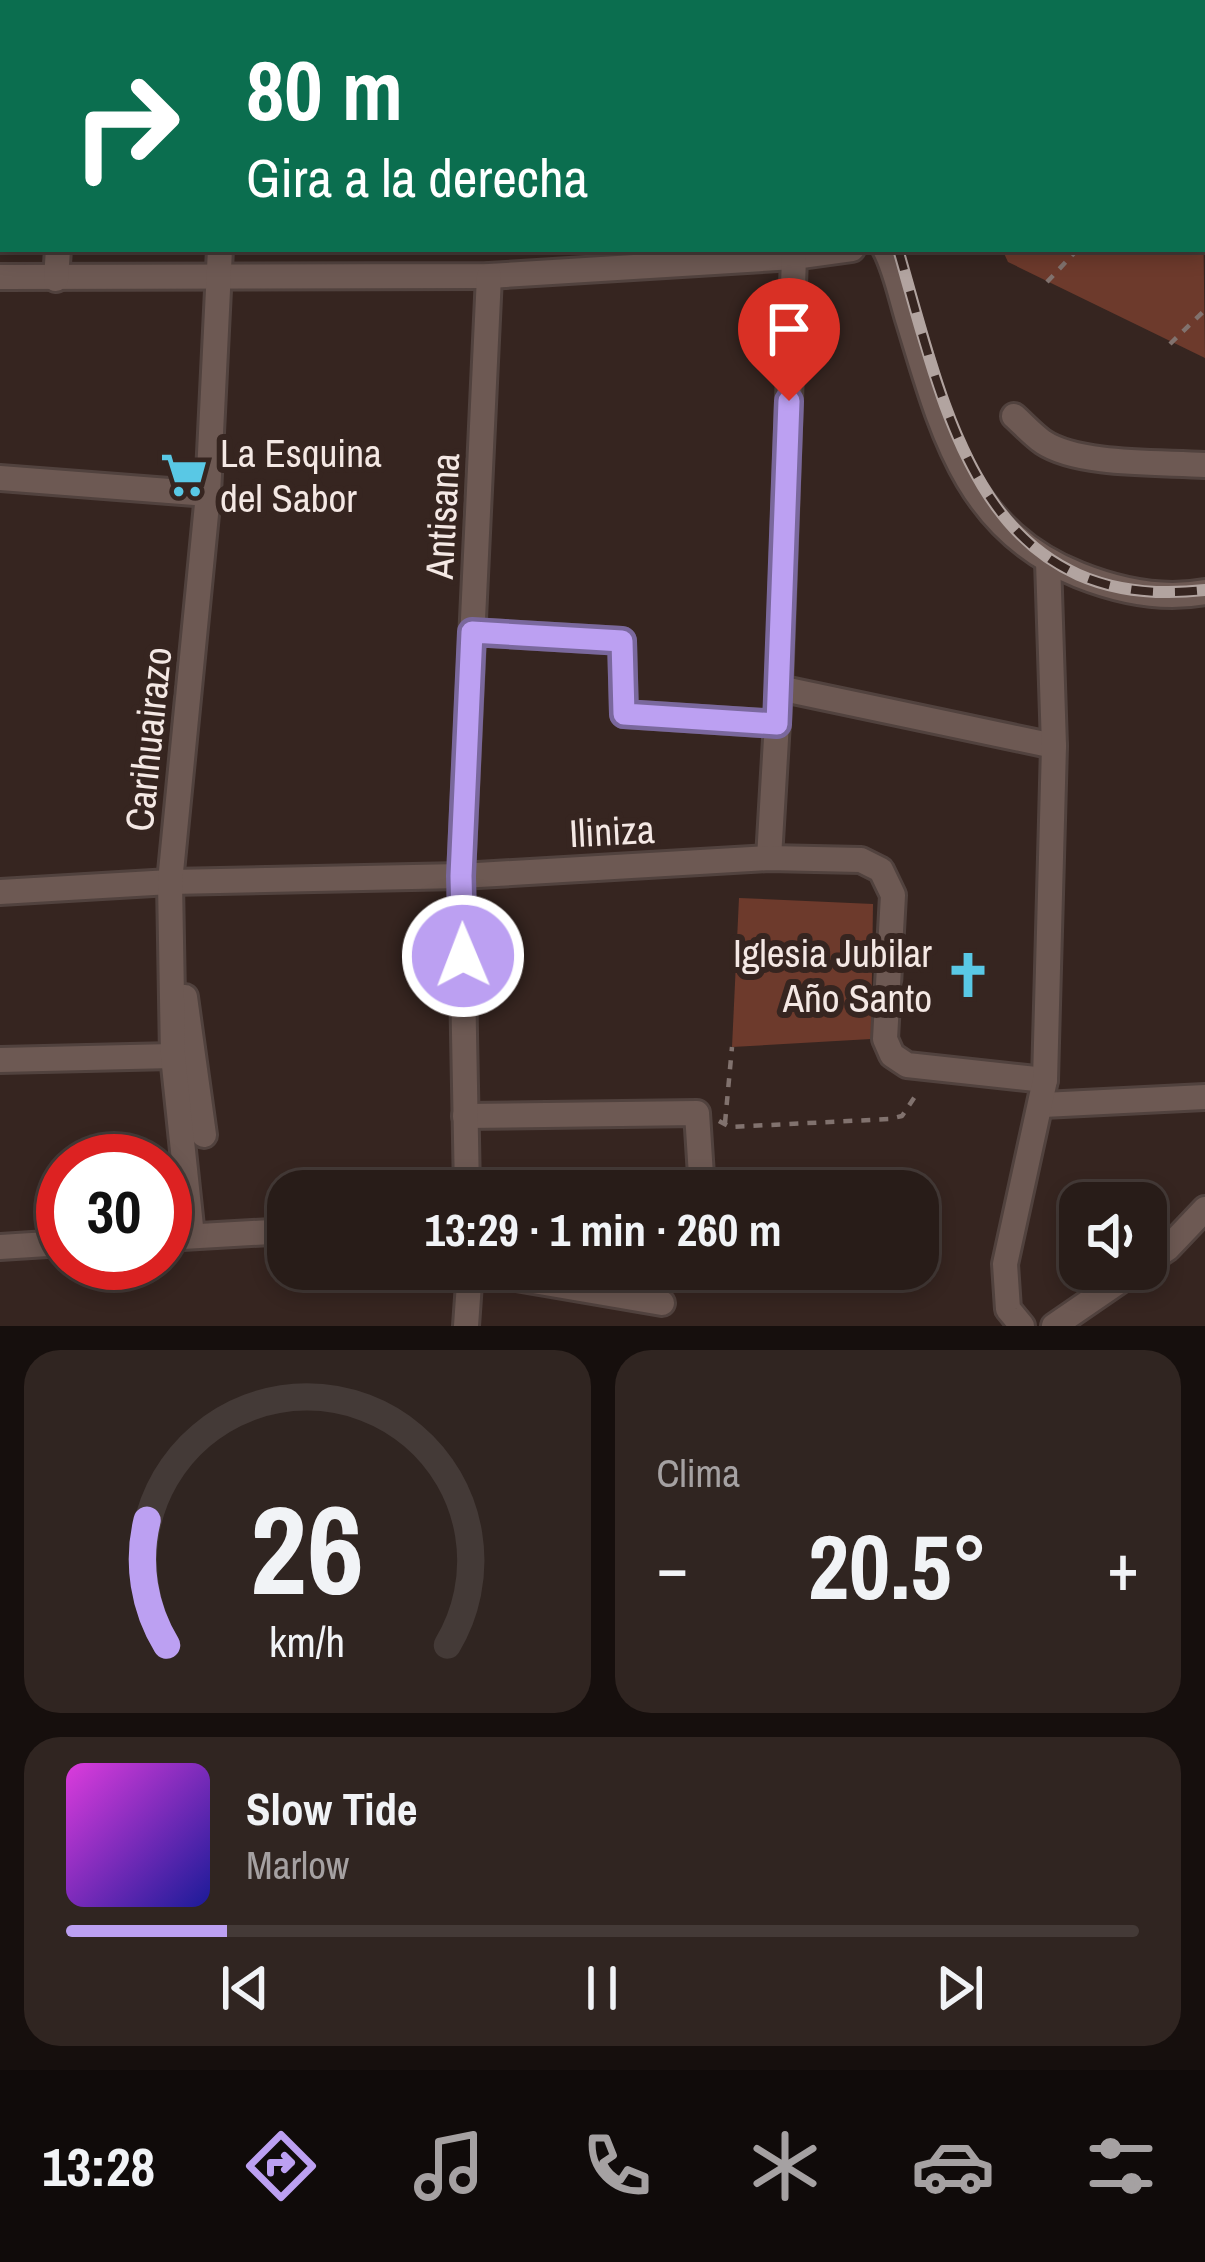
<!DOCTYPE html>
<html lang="es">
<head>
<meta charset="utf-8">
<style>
	body { margin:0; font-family:"Archivo Narrow",sans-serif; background:#302521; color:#f1f3f6; height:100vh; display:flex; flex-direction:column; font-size:45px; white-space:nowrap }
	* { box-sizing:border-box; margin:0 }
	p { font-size:39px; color:#a5a1a2 }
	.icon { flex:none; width:66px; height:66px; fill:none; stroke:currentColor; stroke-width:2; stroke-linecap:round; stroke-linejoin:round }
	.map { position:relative; height:1326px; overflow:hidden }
	.details { display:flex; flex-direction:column; gap:24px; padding:24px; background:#160f0d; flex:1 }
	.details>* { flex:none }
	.guide { position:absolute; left:0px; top:0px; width:1206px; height:252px; box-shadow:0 6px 18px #0003,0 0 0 3px #443a37; background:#0b6e4f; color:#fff; overflow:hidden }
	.buttons { position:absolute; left:1059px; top:1182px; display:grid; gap:24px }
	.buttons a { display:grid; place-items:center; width:108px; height:108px; border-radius:24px; background:#281c18; box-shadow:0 6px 18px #0003,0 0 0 3px #443a37; font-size:60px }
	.speed { position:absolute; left:36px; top:1134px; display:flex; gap:24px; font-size:60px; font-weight:700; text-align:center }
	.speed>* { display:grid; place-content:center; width:156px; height:156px; border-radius:50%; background:#281c18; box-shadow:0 6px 18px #0003,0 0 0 3px #443a37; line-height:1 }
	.speed .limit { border:18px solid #d22; background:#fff; color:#111 }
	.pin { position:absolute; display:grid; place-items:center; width:102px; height:102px; color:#fff; margin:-123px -51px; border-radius:50% 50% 50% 0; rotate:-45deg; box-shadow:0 0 12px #0007 }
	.pin .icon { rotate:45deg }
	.me { position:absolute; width:132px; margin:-66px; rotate:359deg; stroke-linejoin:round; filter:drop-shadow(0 0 9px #0008) }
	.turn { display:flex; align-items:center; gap:42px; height:252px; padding:0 48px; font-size:54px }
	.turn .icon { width:156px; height:156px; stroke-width:2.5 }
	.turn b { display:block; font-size:84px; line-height:102px }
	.big { font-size:90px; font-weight:700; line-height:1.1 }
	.details .tile { flex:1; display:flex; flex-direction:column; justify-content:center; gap:18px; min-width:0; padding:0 42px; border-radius:36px; background:#302521 }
	.details .dial { align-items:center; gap:0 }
	.dial svg { height:312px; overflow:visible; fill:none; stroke:#443a37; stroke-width:7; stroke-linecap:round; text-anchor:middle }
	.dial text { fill:#f1f3f6; stroke:none }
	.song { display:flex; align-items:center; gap:36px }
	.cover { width:144px; height:144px; border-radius:18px; background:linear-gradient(135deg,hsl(300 70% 55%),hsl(240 70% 35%)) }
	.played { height:12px; border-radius:6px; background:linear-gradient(90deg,#bca0f2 15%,#443a37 15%) }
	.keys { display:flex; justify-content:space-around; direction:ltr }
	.heat { display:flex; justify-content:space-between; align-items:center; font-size:66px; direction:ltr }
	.details .tiles { flex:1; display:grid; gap:24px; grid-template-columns:1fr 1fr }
	.tile:last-child { grid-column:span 2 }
	.trip { position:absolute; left:267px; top:1170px; width:672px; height:120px; border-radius:36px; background:#281c18; box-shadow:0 6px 18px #0003,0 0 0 3px #443a37; font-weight:700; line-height:120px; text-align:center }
	.menu { display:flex; height:192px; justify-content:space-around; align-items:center; background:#100b0a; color:#a5a1a2 }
	.menu .icon { width:84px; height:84px }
	.menu .current { color:#bca0f2 }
	.menu b { font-size:54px; color:#f1f3f6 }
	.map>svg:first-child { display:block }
</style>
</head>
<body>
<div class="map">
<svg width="1205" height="1326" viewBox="0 0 1205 1326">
	<rect width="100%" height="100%" fill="#362520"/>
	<g fill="#6d3a2c">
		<polygon points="1203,207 1205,358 1008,262 1002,249 1203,249"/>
		<polygon points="739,898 873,904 871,1039 732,1047"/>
	</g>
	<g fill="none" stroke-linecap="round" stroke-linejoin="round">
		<defs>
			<g id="minor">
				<polyline points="291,3 324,0"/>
				<polyline points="0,30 3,30"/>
				<path d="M885 249C896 270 901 296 908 319 941 426 964 529 1079 575 1119 591 1162 600 1205 592"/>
				<polyline points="0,277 489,276 794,257 852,249"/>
				<polyline points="56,279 58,249"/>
				<path d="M1014 416C1024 425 1033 435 1043 442 1079 466 1162 462 1205 465"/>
				<polyline points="0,478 208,494"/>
				<polyline points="472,632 622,641 624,714 777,724"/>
				<polyline points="779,688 1054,746"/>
				<polyline points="769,858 779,688 794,257"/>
				<polyline points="0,892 170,882 461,876 769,858 861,860 881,870 893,895 885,1039 892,1055 907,1065 1045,1080"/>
				<polyline points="185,997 204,1135"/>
				<polyline points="0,1060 173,1056"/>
				<polyline points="1043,1105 1205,1097"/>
				<polyline points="465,1116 697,1113 702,1191"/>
				<polyline points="467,1191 461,876 489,276"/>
				<polyline points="192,1236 173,1056 170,882 208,494 220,249"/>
				<polyline points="165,1238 288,1231"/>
				<polyline points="0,1247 63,1243"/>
				<polyline points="1146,1263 1168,1248 1205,1209"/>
				<polyline points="470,1270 662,1303"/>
				<polyline points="466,1326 470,1269"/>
				<polyline points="1022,1326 1008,1309 1005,1264 1045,1080 1054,746 1048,561"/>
				<polyline points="1054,1326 1137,1269"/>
			</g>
		</defs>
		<use href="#minor" stroke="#51423e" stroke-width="30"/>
		<g stroke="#81726e" stroke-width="4.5" stroke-dasharray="9 9" stroke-linecap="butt">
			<polyline points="1047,282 1078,249"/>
			<polyline points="1170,344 1205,310"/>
			<polyline points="719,1121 730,1127 889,1119 902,1116 916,1095"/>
			<polyline points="725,1123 732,1047"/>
		</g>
		<use href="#minor" stroke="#6d5953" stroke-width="24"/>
		<defs>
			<g id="rail">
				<polyline points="0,47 3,47"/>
				<polyline points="1203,124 1205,125"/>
				<polyline points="1203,148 1205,150"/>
				<polyline points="1203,185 1205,187"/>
				<path d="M898 249C946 415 982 615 1205 590"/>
			</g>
		</defs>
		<use href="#rail" stroke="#b2a4a0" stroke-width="12"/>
		<use href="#rail" stroke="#362520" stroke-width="8" stroke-dasharray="22" stroke-linecap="butt"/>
	</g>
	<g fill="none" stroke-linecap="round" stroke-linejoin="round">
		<defs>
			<polyline id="route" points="463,956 461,876 472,632 622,641 624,714 777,724 789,401"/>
		</defs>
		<use href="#route" stroke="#7a689d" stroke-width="30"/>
		<use href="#route" stroke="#bca0f2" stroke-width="21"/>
	</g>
	<defs>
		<symbol id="supermarket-bare" viewBox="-9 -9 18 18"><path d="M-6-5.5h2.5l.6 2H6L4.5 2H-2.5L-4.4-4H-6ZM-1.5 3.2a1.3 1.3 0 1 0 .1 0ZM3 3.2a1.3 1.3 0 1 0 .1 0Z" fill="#59c8e5" stroke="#362520" stroke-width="2.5" paint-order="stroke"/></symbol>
		<symbol id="church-bare" viewBox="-9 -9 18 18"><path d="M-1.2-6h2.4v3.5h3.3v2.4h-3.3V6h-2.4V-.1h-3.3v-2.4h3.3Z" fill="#59c8e5" stroke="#362520" stroke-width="2.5" paint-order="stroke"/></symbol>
	</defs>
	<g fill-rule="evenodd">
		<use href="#supermarket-bare" x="151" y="442" width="66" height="66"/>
		<use href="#church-bare" x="935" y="942" width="66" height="66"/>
	</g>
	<g text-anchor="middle" stroke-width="12" stroke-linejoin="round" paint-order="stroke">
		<g font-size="39" fill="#f4e8e4" stroke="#362520" text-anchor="start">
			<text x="220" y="467">La Esquina<tspan x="220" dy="45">del Sabor</tspan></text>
			<text x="932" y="967" text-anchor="end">Iglesia Jubilar<tspan x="932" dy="45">Año Santo</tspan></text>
		</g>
		<g font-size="39" fill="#f4e8e4" stroke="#362520">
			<text transform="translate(442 516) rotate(-87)" y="14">Antisana</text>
			<text transform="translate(148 739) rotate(-84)" y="14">Carihuairazo</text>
			<text transform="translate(612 831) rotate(-3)" y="14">Iliniza</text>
		</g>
	</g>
</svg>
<div class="buttons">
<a><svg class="icon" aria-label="sound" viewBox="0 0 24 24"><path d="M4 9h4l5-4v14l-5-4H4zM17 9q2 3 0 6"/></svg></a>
</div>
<div class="speed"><div class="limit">30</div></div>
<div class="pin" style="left:789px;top:401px;background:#d93025"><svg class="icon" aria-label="arrive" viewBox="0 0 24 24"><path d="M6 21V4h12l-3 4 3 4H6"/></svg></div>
<svg class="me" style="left:463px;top:956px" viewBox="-20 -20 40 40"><circle r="17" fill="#bca0f2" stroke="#fff" stroke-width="3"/><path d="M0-11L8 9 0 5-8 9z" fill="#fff"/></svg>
<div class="trip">13:29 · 1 min · 260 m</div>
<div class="guide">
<div class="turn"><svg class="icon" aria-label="right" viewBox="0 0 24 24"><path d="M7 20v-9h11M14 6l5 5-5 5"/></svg><div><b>80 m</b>Gira a la derecha</div></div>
</div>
</div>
<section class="details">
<div class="tiles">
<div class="tile dial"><svg viewBox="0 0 100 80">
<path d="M14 69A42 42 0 1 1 86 69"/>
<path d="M14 69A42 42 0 0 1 9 37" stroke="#bca0f2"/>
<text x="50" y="56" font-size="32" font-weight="700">26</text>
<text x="50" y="72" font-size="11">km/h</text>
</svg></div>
<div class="tile"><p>Clima</p>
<div class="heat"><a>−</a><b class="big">20.5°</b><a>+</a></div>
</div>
<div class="tile">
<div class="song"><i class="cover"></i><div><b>Slow Tide</b><p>Marlow</p></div></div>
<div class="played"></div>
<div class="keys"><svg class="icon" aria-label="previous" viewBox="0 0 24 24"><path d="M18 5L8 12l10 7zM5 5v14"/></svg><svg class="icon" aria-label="pause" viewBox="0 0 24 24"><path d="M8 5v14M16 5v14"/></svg><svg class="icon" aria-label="next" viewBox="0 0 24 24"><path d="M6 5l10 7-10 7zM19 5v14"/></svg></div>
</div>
</div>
</section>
<nav class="menu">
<b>13:28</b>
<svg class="icon current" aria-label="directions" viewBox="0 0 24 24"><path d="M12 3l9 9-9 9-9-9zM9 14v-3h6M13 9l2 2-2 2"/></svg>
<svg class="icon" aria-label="music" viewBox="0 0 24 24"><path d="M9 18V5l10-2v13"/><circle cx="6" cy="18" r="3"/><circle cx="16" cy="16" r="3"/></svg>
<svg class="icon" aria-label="phone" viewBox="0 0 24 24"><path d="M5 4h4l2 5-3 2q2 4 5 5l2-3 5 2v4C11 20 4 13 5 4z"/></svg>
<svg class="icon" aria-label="climate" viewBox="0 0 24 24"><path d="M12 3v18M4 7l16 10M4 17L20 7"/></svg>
<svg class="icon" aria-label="car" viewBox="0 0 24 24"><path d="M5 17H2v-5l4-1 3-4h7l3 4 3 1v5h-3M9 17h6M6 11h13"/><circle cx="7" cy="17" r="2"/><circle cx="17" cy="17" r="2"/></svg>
<svg class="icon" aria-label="filters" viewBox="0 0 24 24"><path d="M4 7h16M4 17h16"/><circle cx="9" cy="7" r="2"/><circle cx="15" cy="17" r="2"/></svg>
</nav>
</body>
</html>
